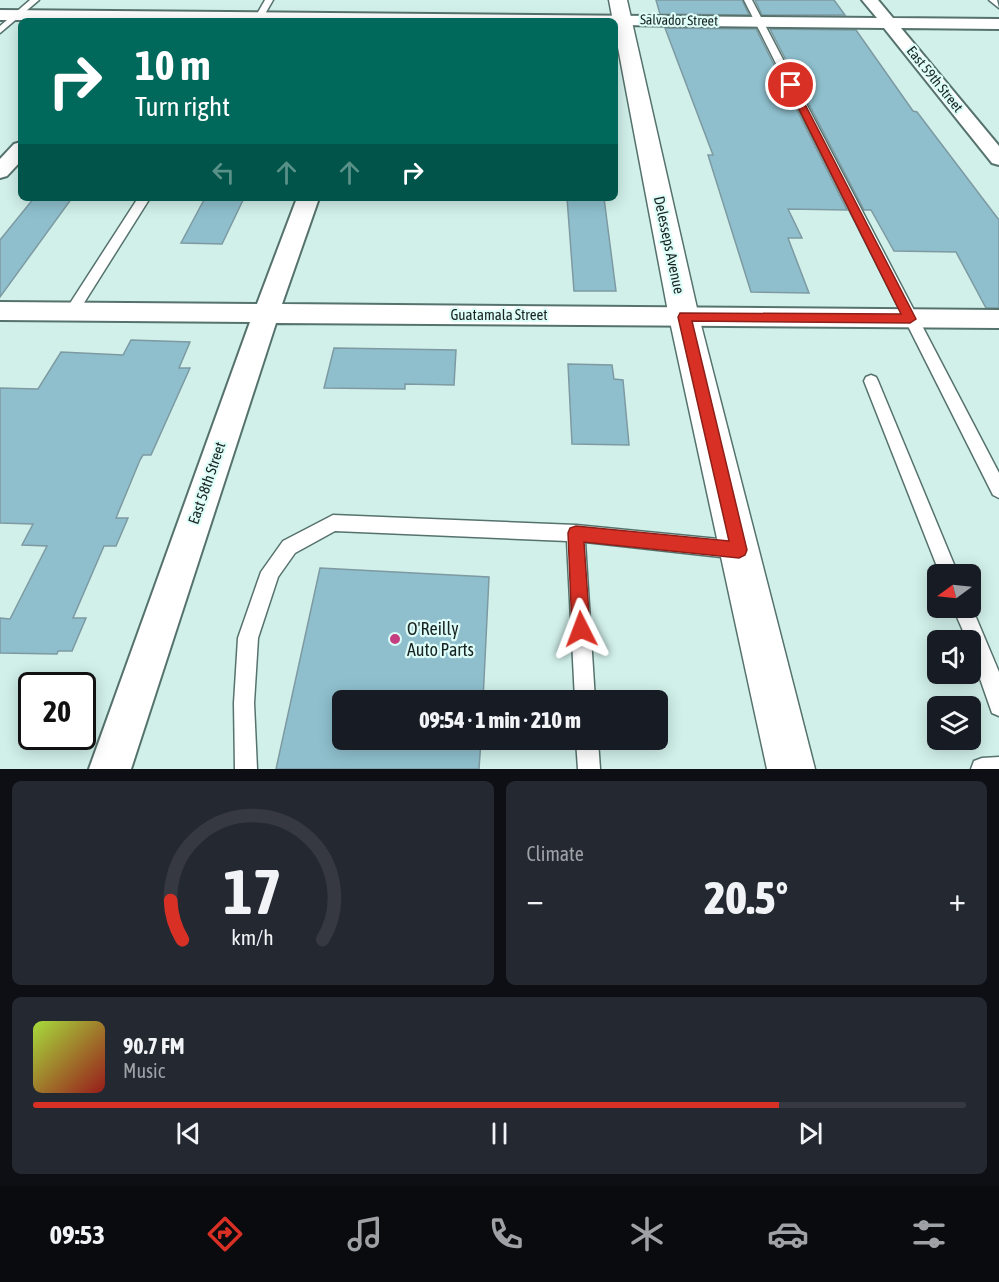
<!DOCTYPE html>
<html lang="en">
<head>
<meta charset="utf-8">
<style>
	body { margin:0; font-family:"Asap Condensed",sans-serif; background:#242831; color:#f1f3f6; height:100vh; display:flex; flex-direction:column; font-size:22px; white-space:nowrap }
	* { box-sizing:border-box; margin:0 }
	p { font-size:20px; color:#9ea1a6 }
	.icon { flex:none; width:33px; height:33px; fill:none; stroke:currentColor; stroke-width:2; stroke-linecap:round; stroke-linejoin:round }
	.map { position:relative; height:769px; overflow:hidden }
	.sheet { display:flex; flex-direction:column; gap:12px; padding:12px; background:#0d0f14; flex:1 }
	.sheet>* { flex:none }
	.banner { position:absolute; left:18px; top:18px; width:600px; height:183px; border-radius:9px; box-shadow:0 3px 15px #0003; background:#00695c; color:#fff; overflow:hidden }
	.needle { width:39px; rotate:255deg }
	.fabs { position:absolute; left:927px; top:564px; display:grid; gap:12px }
	.fabs a { display:grid; place-items:center; width:54px; height:54px; border-radius:9px; background:#171b24; box-shadow:0 3px 15px #0003; font-size:30px }
	.speed { position:absolute; left:18px; top:672px; display:flex; gap:12px; font-size:30px; font-weight:700; text-align:center }
	.speed>* { display:grid; place-content:center; width:78px; height:78px; border-radius:50%; background:#171b24; box-shadow:0 3px 15px #0003; line-height:1 }
	.speed .limit { border:3px solid #111; border-radius:9px; background:#fff; color:#111 }
	.pin { position:absolute; display:grid; place-items:center; width:51px; height:51px; color:#fff; margin:-26px; border:3px solid #fff; border-radius:50%; box-shadow:0 2px 6px #0007 }
	.me { position:absolute; width:66px; margin:-33px; rotate:357deg; stroke-linejoin:round; filter:drop-shadow(0 0 4px #0008) }
	.turn { display:flex; align-items:center; gap:21px; height:126px; padding:0 18px; font-size:27px }
	.turn .icon { width:78px; height:78px; stroke-width:2.5 }
	.turn b { display:block; font-size:42px; line-height:51px }
	.lanes { display:flex; align-items:center; height:57px; padding:0 18px; background:#0003; justify-content:center; gap:30px; direction:ltr }
	.lanes .off { opacity:.35 }
	.big { font-size:45px; font-weight:800; line-height:1.1 }
	.sheet .tile { flex:1; display:flex; flex-direction:column; justify-content:center; gap:9px; min-width:0; padding:0 21px; border-radius:9px; background:#242831 }
	.sheet .dial { align-items:center; gap:0 }
	.dial svg { height:156px; overflow:visible; fill:none; stroke:#363941; stroke-width:7; stroke-linecap:round; text-anchor:middle }
	.dial text { fill:#f1f3f6; stroke:none }
	.song { display:flex; align-items:center; gap:18px }
	.cover { width:72px; height:72px; border-radius:9px; background:linear-gradient(135deg,hsl(80 70% 55%),hsl(0 70% 35%)) }
	.played { height:6px; border-radius:3px; background:linear-gradient(90deg,#d93025 80%,#363941 80%) }
	.keys { display:flex; justify-content:space-around; direction:ltr }
	.heat { display:flex; justify-content:space-between; align-items:center; font-size:33px; direction:ltr }
	.sheet .tiles { flex:1; display:grid; gap:12px; grid-template-columns:1fr 1fr }
	.tile:last-child { grid-column:span 2 }
	.trip { position:absolute; left:332px; top:690px; width:336px; height:60px; border-radius:9px; background:#171b24; box-shadow:0 3px 15px #0003; font-weight:800; line-height:60px; text-align:center }
	.tab-bar { display:flex; height:96px; justify-content:space-around; align-items:center; background:#090b0e; color:#9ea1a6 }
	.tab-bar .icon { width:42px; height:42px }
	.tab-bar .current { color:#d93025 }
	.tab-bar b { font-size:27px; color:#f1f3f6 }
	.map>svg:first-child { display:block }
</style>
</head>
<body>
<div class="map">
<svg width="999" height="769" viewBox="0 0 999 769">
	<rect width="100%" height="100%" fill="#d1f0ea"/>
	<g fill="#8fbfcd" stroke="#7d9aa2" stroke-width="1.5">
		<polygon points="656,0 742,0 749,15 660,14"/>
		<polygon points="755,0 834,0 845,15 762,15"/>
		<polygon points="665,28 756,29 847,210 788,209 802,238 788,238 809,293 751,292 708,155 713,155"/>
		<polygon points="770,29 856,30 913,111 917,112 999,220 999,308 986,308 956,252 894,251 871,210 864,210"/>
		<polygon points="34,198 72,198 0,297 0,240"/>
		<polygon points="205,198 244,198 222,244 181,243"/>
		<polygon points="567,198 604,198 616,291 574,291"/>
		<polygon points="131,340 190,342 179,368 190,368 151,455 143,455 140,460 116,518 128,518 116,546 104,546 73,618 86,618 72,651 58,651 57,654 0,653 0,618 10,619 47,546 22,545 33,524 0,523 0,388 38,389 61,352 123,355"/>
		<polygon points="334,348 456,350 454,385 405,384 405,389 324,388"/>
		<polygon points="568,364 612,365 614,379 623,380 629,445 572,444"/>
		<polygon points="320,568 489,577 483,700 342,700 342,740 481,740 479,769 276,769"/>
	</g>
	<g fill="none" stroke-linecap="round" stroke-linejoin="round">
		<defs>
			<g id="lane">
				<polygon points="30,0 39,0 0,33 0,26"/>
				<polygon points="265,0 273,0 261,21 253,21"/>
				<polygon points="744,0 752,0 999,473 999,498 993,495"/>
				<polygon points="989,0 997,0 999,8"/>
				<polygon points="138,198 150,198 77,314 67,314 65,311 67,308"/>
				<polygon points="871,375 876,377 878,381 958,574 940,574 864,381 866,377"/>
				<polygon points="333,515 576,525 739,541 745,544 748,550 745,556 739,559 585,542 595,700 575,700 567,541 335,531 295,553 278,577 258,638 254,703 257,769 235,769 234,703 238,638 261,572 283,541"/>
				<polygon points="970,603 999,672 999,716 992,713 970,650 970,640 967,640 953,608 970,608"/>
				<polygon points="576,740 598,740 600,769 578,769"/>
				<polygon points="999,757 999,769 971,769 974,761 982,758"/>
			</g>
			<g id="street">
				<polygon points="862,0 878,0 893,18 999,19 999,29 901,28 999,146 999,165 992,163 884,28 615,25 615,21 0,20 0,10 877,18"/>
				<polygon points="21,142 21,161 7,176 0,178 0,159 14,144"/>
				<polygon points="297,198 319,198 282,304 999,310 999,328 276,323 131,769 89,769 250,322 0,320 0,302 257,304"/>
			</g>
			<polygon id="secondary" points="609,0 627,0 699,317 815,769 767,769 669,317"/>
		</defs>
		<use href="#lane" stroke="#56726d" stroke-width="3"/>
		<use href="#street" stroke="#56726d" stroke-width="4"/>
		<use href="#secondary" stroke="#56726d" stroke-width="3"/>
		<use href="#lane" fill="#fff" fill-rule="evenodd"/>
		<use href="#street" fill="#fff" fill-rule="evenodd"/>
		<use href="#secondary" fill="#fff" fill-rule="evenodd"/>
	</g>
	<polygon fill="#d93025" stroke="#8d1f18" stroke-width="1.5" points="791,82 795,85 916,319 910,323 692,321 747,550 745,555 739,558 584,542 590,629 587,635 581,638 575,635 572,629 568,533 570,528 576,526 729,541 678,317 680,313 901,314 787,85"/>
	<circle fill="#c53f80" stroke="#defdf8" stroke-width="2" cx="395" cy="639" r="6"/>
	<g text-anchor="middle" stroke-width="4.5" stroke-linejoin="round" paint-order="stroke">
		<g font-size="14" fill="#172321" stroke="#defdf8">
			<text transform="translate(679 20) rotate(1)" y="5">Salvador Street</text>
			<text transform="translate(935 79) rotate(51)" y="5">East 59th Street</text>
		</g>
		<g font-size="15" fill="#172321" stroke="#defdf8">
			<text transform="translate(669 245) rotate(78)" y="5">Delesseps Avenue</text>
			<text x="499" y="320">Guatamala Street</text>
			<text transform="translate(207 483) rotate(-71)" y="5">East 58th Street</text>
		</g>
		<g font-size="18" fill="#172321" stroke="#defdf8" text-anchor="start">
			<text x="407" y="635">O'Reilly<tspan x="407" dy="21">Auto Parts</tspan></text>
		</g>
	</g>
</svg>
<div class="fabs">
<a><svg class="needle" viewBox="-14 -14 28 28"><path d="M0-13l5 13h-10z" fill="#e53935"/><path d="M0 13l5-13h-10z" fill="#9ea1a6"/></svg></a>
<a><svg class="icon" aria-label="sound" viewBox="0 0 24 24"><path d="M4 9h4l5-4v14l-5-4H4zM17 9q2 3 0 6"/></svg></a>
<a><svg class="icon" aria-label="layers" viewBox="0 0 24 24"><path d="M12 4l9 5-9 5-9-5zM3 14l9 5 9-5"/></svg></a>
</div>
<div class="speed"><div class="limit">20</div></div>
<div class="pin" style="left:791px;top:85px;background:#d93025"><svg class="icon" aria-label="arrive" viewBox="0 0 24 24"><path d="M6 21V4h12l-3 4 3 4H6"/></svg></div>
<svg class="me" style="left:581px;top:629px" viewBox="-20 -20 40 40"><path d="M0-17L14 15 0 8-14 15z" fill="#d93025" stroke="#fff" stroke-width="4"/></svg>
<div class="trip">09:54 · 1 min · 210 m</div>
<div class="banner">
<div class="turn"><svg class="icon" aria-label="right" viewBox="0 0 24 24"><path d="M7 20v-9h11M14 6l5 5-5 5"/></svg><div><b>10 m</b>Turn right</div></div>
<div class="lanes"><svg class="icon off" aria-label="left" viewBox="0 0 24 24"><path d="M17 20v-9H6M10 6l-5 5 5 5"/></svg><svg class="icon off" aria-label="ahead" viewBox="0 0 24 24"><path d="M12 20V5M6 11l6-6 6 6"/></svg><svg class="icon off" aria-label="ahead" viewBox="0 0 24 24"><path d="M12 20V5M6 11l6-6 6 6"/></svg><svg class="icon" aria-label="right" viewBox="0 0 24 24"><path d="M7 20v-9h11M14 6l5 5-5 5"/></svg></div>
</div>
</div>
<section class="sheet">
<div class="tiles">
<div class="tile dial"><svg viewBox="0 0 100 80">
<path d="M14 69A42 42 0 1 1 86 69"/>
<path d="M14 69A42 42 0 0 1 8 49" stroke="#d93025"/>
<text x="50" y="56" font-size="32" font-weight="700">17</text>
<text x="50" y="72" font-size="11">km/h</text>
</svg></div>
<div class="tile"><p>Climate</p>
<div class="heat"><a>−</a><b class="big">20.5°</b><a>+</a></div>
</div>
<div class="tile">
<div class="song"><i class="cover"></i><div><b>90.7 FM</b><p>Music</p></div></div>
<div class="played"></div>
<div class="keys"><svg class="icon" aria-label="previous" viewBox="0 0 24 24"><path d="M18 5L8 12l10 7zM5 5v14"/></svg><svg class="icon" aria-label="pause" viewBox="0 0 24 24"><path d="M8 5v14M16 5v14"/></svg><svg class="icon" aria-label="next" viewBox="0 0 24 24"><path d="M6 5l10 7-10 7zM19 5v14"/></svg></div>
</div>
</div>
</section>
<nav class="tab-bar">
<b>09:53</b>
<svg class="icon current" aria-label="directions" viewBox="0 0 24 24"><path d="M12 3l9 9-9 9-9-9zM9 14v-3h6M13 9l2 2-2 2"/></svg>
<svg class="icon" aria-label="music" viewBox="0 0 24 24"><path d="M9 18V5l10-2v13"/><circle cx="6" cy="18" r="3"/><circle cx="16" cy="16" r="3"/></svg>
<svg class="icon" aria-label="phone" viewBox="0 0 24 24"><path d="M5 4h4l2 5-3 2q2 4 5 5l2-3 5 2v4C11 20 4 13 5 4z"/></svg>
<svg class="icon" aria-label="climate" viewBox="0 0 24 24"><path d="M12 3v18M4 7l16 10M4 17L20 7"/></svg>
<svg class="icon" aria-label="car" viewBox="0 0 24 24"><path d="M5 17H2v-5l4-1 3-4h7l3 4 3 1v5h-3M9 17h6M6 11h13"/><circle cx="7" cy="17" r="2"/><circle cx="17" cy="17" r="2"/></svg>
<svg class="icon" aria-label="filters" viewBox="0 0 24 24"><path d="M4 7h16M4 17h16"/><circle cx="9" cy="7" r="2"/><circle cx="15" cy="17" r="2"/></svg>
</nav>
</body>
</html>
